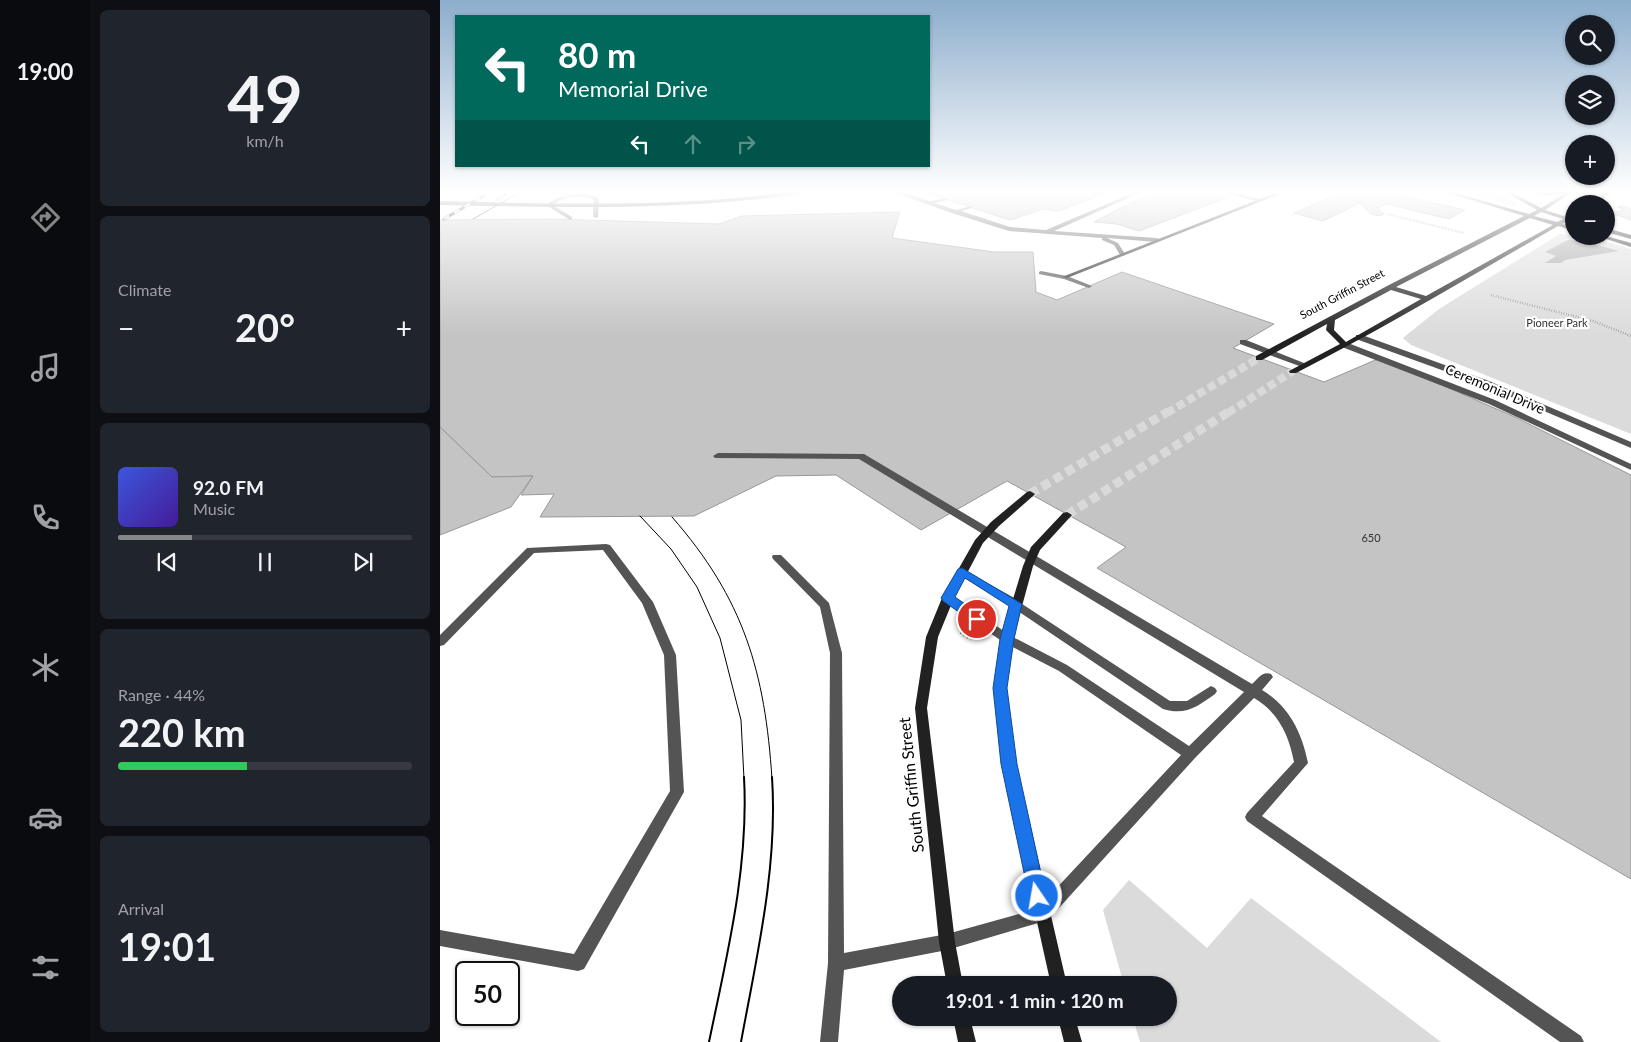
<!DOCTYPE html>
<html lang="en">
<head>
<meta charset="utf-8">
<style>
	body { margin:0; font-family:Lato,sans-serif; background:#20242c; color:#f1f3f6; height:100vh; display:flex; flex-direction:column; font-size:19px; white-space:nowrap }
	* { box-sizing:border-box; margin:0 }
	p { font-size:16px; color:#9ea1a6 }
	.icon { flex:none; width:28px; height:28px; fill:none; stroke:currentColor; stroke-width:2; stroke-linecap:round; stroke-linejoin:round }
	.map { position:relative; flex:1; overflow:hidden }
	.side { display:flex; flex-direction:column; gap:10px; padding:10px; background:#0d0f14; width:350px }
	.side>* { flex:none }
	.hud { position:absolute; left:15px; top:15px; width:475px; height:152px; border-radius:0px; box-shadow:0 1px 4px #0004; background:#00695c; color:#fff; overflow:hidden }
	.controls { position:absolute; left:1125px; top:15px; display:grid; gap:10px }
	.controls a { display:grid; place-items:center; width:50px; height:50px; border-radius:50%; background:#171b24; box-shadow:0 1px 4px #0004; font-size:25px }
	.speed { position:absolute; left:15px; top:961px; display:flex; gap:10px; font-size:25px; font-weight:700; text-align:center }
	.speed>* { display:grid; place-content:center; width:65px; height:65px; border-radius:50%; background:#171b24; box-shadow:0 1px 4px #0004; line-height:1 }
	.speed .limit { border:2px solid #111; border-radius:8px; background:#fff; color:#111 }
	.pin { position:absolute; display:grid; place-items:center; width:42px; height:42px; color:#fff; margin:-21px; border:2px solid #fff; border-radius:50%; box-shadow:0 1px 5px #0007 }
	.me { position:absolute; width:55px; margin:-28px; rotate:348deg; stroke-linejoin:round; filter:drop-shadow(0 0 4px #0008) }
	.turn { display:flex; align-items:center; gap:18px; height:105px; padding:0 20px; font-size:22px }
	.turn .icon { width:65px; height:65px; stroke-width:2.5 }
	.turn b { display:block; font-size:35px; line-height:42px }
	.lanes { display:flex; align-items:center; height:48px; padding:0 20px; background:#0003; justify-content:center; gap:25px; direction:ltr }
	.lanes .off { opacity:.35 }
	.big { font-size:38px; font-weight:700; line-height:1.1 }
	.side .tile { flex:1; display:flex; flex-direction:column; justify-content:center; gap:8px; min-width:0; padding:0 18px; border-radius:8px; background:#20242c }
	.side .dial { align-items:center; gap:0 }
	.dial b { font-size:65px; line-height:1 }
	.song { display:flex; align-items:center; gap:15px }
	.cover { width:60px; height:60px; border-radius:8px; background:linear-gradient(135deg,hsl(230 70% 55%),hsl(260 70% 35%)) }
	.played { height:5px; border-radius:2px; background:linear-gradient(90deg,#858687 25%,#363941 25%) }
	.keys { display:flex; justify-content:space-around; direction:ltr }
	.heat { display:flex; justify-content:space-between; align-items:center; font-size:28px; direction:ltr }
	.charge { height:8px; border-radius:4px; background:linear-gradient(90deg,#34c759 44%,#363941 0) }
	.trip { position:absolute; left:452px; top:976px; width:285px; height:50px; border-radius:25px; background:#171b24; box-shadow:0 1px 4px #0004; font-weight:700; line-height:50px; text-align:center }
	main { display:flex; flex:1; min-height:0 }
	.tabs { display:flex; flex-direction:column; width:90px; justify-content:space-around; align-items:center; background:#090b0e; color:#9ea1a6 }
	.tabs .icon { width:35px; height:35px }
	.tabs .selected { color:#858687 }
	.tabs b { font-size:22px; color:#f1f3f6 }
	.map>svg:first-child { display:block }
</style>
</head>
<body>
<main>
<nav class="tabs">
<b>19:00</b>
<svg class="icon selected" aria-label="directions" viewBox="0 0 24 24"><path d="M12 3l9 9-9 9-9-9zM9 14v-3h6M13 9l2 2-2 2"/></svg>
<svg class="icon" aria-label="music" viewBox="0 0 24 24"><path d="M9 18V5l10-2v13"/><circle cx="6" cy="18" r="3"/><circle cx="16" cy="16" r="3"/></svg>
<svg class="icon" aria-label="phone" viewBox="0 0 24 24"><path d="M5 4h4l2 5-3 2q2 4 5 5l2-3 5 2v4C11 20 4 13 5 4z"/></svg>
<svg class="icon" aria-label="climate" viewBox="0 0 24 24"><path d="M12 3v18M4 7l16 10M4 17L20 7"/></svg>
<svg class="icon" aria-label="car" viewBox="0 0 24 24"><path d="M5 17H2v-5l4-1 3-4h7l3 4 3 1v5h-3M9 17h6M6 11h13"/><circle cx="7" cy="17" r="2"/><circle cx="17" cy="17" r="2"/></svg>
<svg class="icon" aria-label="filters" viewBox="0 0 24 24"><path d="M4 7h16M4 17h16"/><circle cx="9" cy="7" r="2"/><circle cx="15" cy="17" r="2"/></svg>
</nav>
<section class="side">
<div class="tile dial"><b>49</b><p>km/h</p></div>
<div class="tile"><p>Climate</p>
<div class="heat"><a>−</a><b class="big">20°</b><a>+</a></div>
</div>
<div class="tile">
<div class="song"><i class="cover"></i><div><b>92.0 FM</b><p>Music</p></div></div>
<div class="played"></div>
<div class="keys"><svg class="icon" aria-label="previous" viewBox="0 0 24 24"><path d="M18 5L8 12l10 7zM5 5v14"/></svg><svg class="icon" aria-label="pause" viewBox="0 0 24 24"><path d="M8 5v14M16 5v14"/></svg><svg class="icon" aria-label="next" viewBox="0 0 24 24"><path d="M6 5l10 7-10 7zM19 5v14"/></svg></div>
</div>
<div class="tile"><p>Range · 44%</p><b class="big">220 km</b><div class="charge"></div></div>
<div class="tile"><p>Arrival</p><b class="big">19:01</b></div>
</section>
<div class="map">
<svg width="1191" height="1042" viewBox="0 0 1191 1042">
	<rect width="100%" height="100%" fill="#fff"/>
	<g fill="#dbdbdb">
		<polygon points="1017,190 1051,190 1078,204 1073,205"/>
		<polygon points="1120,234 1145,236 1191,249 1191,434 971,345 963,338 999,309"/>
		<polygon points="689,880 767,948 811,898 1001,1042 700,1042 693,1018 729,1018 729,985 684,985 663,910"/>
	</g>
	<polygon fill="#a2a2a2" points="1128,240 1143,241 1179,251 1125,260 1121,263 1105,263 1116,256 1105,252"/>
	<g fill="#c4c4c4" stroke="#989898">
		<polygon points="117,190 132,190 125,194 110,194"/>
		<polygon points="258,190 296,190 285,192"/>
		<polygon points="477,190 675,190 618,211 604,209 570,220"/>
		<polygon points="728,190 754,190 786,198 699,231 677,224 654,222 692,202"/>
		<polygon points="907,190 937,190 1025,210 1009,219 947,204 938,208 944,214 939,216 931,214 920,203 883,221 854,213"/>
		<polygon points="1184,206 1191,209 1191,220 1171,213 1185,210 1177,207"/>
		<polygon points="460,212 452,238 554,252 593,252 596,292 617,300 682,272 834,324 793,348 884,382 940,358 1075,417 1191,475 1191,879 657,568 686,547 567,481 481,530 396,475 336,476 254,516 100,517 114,494 81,495 93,476 52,477 0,427 0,220 111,219 279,224 302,216"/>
		<polygon points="0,427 52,477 93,476 71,507 0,535"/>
	</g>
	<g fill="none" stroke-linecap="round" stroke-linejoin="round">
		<g stroke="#d9d9d9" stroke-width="8" stroke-dasharray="8 4" stroke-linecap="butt">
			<polyline points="727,413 819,358"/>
			<polyline points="788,413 853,371"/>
		</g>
		<g stroke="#d9d9d9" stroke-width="9" stroke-dasharray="9 5" stroke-linecap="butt">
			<polyline points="590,494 729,411"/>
			<polyline points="627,515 790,411"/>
		</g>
		<polyline stroke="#767676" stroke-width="2" stroke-dasharray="0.5 1" stroke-linecap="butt" points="947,214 1024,233"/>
		<polyline stroke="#767676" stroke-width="2.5" stroke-dasharray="0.5 2" stroke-linecap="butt" points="1051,295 1153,321 1191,336"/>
		<polyline stroke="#767676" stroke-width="4" stroke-dasharray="1 3" stroke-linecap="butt" points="521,632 531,639"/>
		<g fill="#545454" fill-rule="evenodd">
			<polygon points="447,190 454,190 490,201 507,198 507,200 495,203 516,210 531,206 531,208 521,211 570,227 606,230 700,190 706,190 614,231 717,238 720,240 717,242 667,238 678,243 685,254 682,256 680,255 674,245 662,240 662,238 569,231 512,213"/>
			<polygon points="774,190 782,190 822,200 819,202"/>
			<path d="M132 194H146L159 198 158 218 153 217 154 200C141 194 124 196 112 205L132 217V219L130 220 106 205 117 198Z"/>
			<polygon points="601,271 627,276 652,286 649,288 624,279 599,274 599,272"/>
			<polygon points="800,340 806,340 869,365 865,367 862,367 800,344"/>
			<path d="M278 453 424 454 812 684C818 679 822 671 831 674L833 677 822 690C849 706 862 733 868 763L822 816 1141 1036 1144 1042H1120L807 821 805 817 807 813 854 762C849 735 838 712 814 698L755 758 608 920 507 950 404 970 398 1042H380L388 963 390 653 380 607 333 559 332 557 333 555H341L389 603 402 653 404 953 507 934 597 909 741 755 619 671 563 642 561 639 563 636H571L627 665 749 746 804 692 419 459 275 458 273 456Z"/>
			<polygon points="166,544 170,545 213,602 236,655 244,792 144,969 138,971 0,946 0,930 134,954 230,791 224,655 202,603 163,550 94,553 4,645 0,646 0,635 87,548"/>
			<path d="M576 600 730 701H747L771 686 775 688 777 691 775 694C758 706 746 716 723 709L572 607 570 604 572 601Z"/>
		</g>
		<g fill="#545454" fill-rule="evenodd">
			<polygon points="916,335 922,335 1049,381 1191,442 1191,448 1043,385 916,339"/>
			<polygon points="902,343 908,343 1055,400 1191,464 1191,470 1049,404 902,347"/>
			<polygon points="522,569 580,601 582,604 580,607 572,607 518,574 517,572"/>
			<polygon points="508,594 512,595 571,636 573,639 571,642 563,642 504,601 502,598 504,595"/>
		</g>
		<g fill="#212121" fill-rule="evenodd">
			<path d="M362 190H373C360 196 325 198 309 200 206 210 103 207 0 205V201C121 204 242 208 362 190Z"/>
			<polygon points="843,190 850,190 627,278 622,277"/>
			<path d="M999 190H1005L1089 214 1097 210 1062 190H1067L1101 208 1124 194 1105 195 1073 190 1105 191 1136 190 1105 210 1127 217 1134 213V217L1132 218 1133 221H1128L1122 224 1134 227V231L1118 226C1031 276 946 327 856 373H850L849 371 900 344 886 330 887 324 822 360H816V356L947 286 1084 216ZM1101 212 1123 219 1117 222 1094 216ZM1090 218 1113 225 986 296 956 287ZM951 290 981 299 906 342 894 330 895 320Z"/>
			<polygon points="1170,190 1176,190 1155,204 1149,204"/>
			<polygon points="1166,228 1191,235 1191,239 1166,232"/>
			<polygon points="1157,236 1166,236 1191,243 1191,247"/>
			<polygon points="590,491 595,494 593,496 559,526 543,543 514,598 498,637 487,708 515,942 523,985 507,985 499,942 475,708 486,637 502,598 535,540 551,522 587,492"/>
			<polygon points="627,512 632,515 600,550 593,566 573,639 566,688 576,764 627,985 611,985 562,764 554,688 561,639 583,566 591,547 623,513"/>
			<polygon points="513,1018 530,1018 536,1042 518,1042"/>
			<polygon points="618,1018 635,1018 642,1042 624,1042"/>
		</g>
		<g stroke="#000" stroke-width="1">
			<polyline points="33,219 84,190"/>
			<polyline points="200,516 231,549 257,587 280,638 301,720 304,779"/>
			<path d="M232 517C304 599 325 672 332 779"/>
		</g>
		<g stroke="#000" stroke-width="2">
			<path d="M269 1042C287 955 309 867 304 777"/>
			<path d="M301 1042C317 955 338 866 332 777"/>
		</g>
		<defs>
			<g id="rail">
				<polyline points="58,199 72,190"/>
				<polyline points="4,219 53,190"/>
			</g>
		</defs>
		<use href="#rail" stroke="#000" stroke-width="3"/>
		<use href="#rail" stroke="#fff" stroke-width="2" stroke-dasharray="6" stroke-linecap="butt"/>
	</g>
	<linearGradient id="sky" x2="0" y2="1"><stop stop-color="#8cadcc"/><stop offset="0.57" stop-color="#fff"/><stop offset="1" stop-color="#fff" stop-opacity="0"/></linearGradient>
	<rect width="1191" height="336" fill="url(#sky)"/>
	<polygon fill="#1a73e8" stroke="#114b97" points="522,568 582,604 574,639 567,688 577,764 606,896 604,902 597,905 591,902 589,896 561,764 553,688 560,639 569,606 525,578 515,597 542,616 544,619 542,622 533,622 503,601 501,598 518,569"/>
	<g text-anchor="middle" stroke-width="4.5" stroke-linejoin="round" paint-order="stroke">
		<g font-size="11" fill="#000" stroke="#fff">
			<text transform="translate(902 294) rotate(-28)" y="4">South Griffin Street</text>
		</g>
		<g font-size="11" fill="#323232" stroke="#fff">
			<text x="1117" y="327">Pioneer Park</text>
		</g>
		<g font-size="11" fill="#313131">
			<text x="931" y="542">650</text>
		</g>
		<g font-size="14" fill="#000" stroke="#fff">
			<text transform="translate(1055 389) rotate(23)" y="5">Ceremonial Drive</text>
		</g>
		<g font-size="16" fill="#000" stroke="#fff">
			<text transform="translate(471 785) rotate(-96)" y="6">South Griffin Street</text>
		</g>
	</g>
</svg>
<div class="controls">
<a><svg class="icon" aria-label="search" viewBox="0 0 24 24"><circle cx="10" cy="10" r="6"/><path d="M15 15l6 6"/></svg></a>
<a><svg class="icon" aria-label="layers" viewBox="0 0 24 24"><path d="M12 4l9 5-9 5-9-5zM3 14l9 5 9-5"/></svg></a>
<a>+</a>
<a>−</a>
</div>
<div class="speed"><div class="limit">50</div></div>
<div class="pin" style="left:537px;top:619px;background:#d93025"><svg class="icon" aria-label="arrive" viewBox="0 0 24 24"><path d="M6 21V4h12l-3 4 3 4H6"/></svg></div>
<svg class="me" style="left:597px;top:896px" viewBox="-20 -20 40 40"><circle r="17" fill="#1a73e8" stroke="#fff" stroke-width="3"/><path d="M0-11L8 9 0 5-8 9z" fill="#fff"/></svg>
<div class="trip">19:01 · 1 min · 120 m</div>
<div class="hud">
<div class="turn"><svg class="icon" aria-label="left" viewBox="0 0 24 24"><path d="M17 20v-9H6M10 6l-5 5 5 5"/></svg><div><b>80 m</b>Memorial Drive</div></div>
<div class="lanes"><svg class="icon" aria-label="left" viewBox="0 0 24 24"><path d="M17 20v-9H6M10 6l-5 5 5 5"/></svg><svg class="icon off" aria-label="ahead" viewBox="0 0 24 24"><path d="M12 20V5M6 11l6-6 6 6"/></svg><svg class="icon off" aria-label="right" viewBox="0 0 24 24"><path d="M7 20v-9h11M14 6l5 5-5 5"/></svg></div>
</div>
</div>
</main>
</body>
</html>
